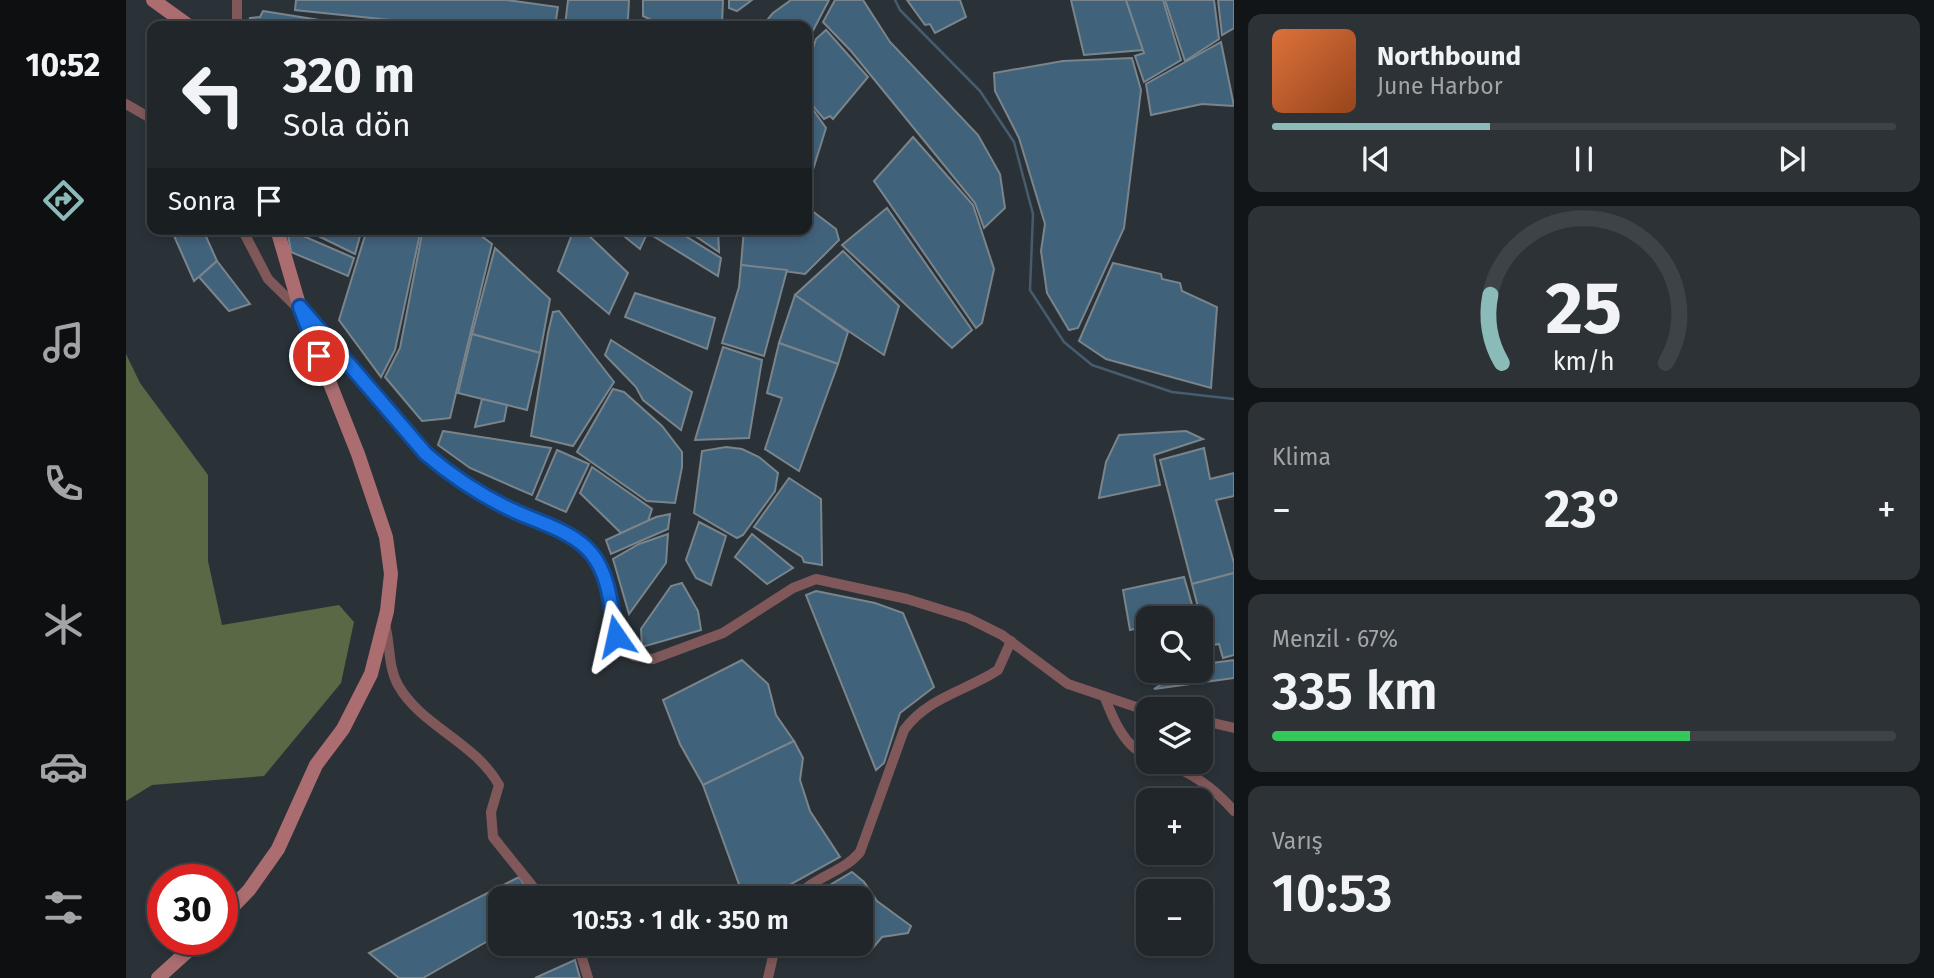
<!DOCTYPE html>
<html lang="tr">
<head>
<meta charset="utf-8">
<style>
	body { margin:0; font-family:"Fira Sans",sans-serif; background:#2d3236; color:#f1f3f6; height:100vh; display:flex; flex-direction:column; font-size:26px; white-space:nowrap }
	* { box-sizing:border-box; margin:0 }
	p { font-size:23px; color:#a2a5a8 }
	.icon { flex:none; width:38px; height:38px; fill:none; stroke:currentColor; stroke-width:2; stroke-linecap:round; stroke-linejoin:round }
	.map { position:relative; flex:1; overflow:hidden }
	.panel { display:flex; flex-direction:column; gap:14px; padding:14px; background:#121517; width:700px }
	.panel>* { flex:none }
	.top-card { position:absolute; left:21px; top:21px; width:665px; height:214px; border-radius:14px; box-shadow:0 4px 10px #0003,0 0 0 2px #3d4347; background:#20262a; color:#f1f3f6; overflow:hidden }
	.buttons { position:absolute; left:1010px; top:606px; display:grid; gap:14px }
	.buttons a { display:grid; place-items:center; width:77px; height:77px; border-radius:14px; background:#20262a; box-shadow:0 4px 10px #0003,0 0 0 2px #3d4347; font-size:35px }
	.speed { position:absolute; left:21px; top:864px; display:flex; gap:14px; font-size:35px; font-weight:700; text-align:center }
	.speed>* { display:grid; place-content:center; width:91px; height:91px; border-radius:50%; background:#20262a; box-shadow:0 4px 10px #0003,0 0 0 2px #3d4347; line-height:1 }
	.speed .limit { border:10px solid #d22; background:#fff; color:#111 }
	.pin { position:absolute; display:grid; place-items:center; width:60px; height:60px; color:#fff; margin:-30px; border:4px solid #fff; border-radius:50%; box-shadow:0 2px 7px #0007 }
	.me { position:absolute; width:77px; margin:-38px; rotate:349deg; stroke-linejoin:round; filter:drop-shadow(0 0 5px #0008) }
	.turn { display:flex; align-items:center; gap:24px; height:147px; padding:0 21px; font-size:32px }
	.turn .icon { width:91px; height:91px; stroke-width:2.5 }
	.turn b { display:block; font-size:49px; line-height:60px }
	.then { display:flex; align-items:center; height:66px; padding:0 21px; background:#0003; gap:14px; font-size:26px }
	.big { font-size:52px; font-weight:600; line-height:1.1 }
	.panel .card { flex:1; display:flex; flex-direction:column; justify-content:center; gap:10px; min-width:0; padding:0 24px; border-radius:14px; background:#2d3236 }
	.panel .dial { align-items:center; gap:0 }
	.dial svg { height:182px; overflow:visible; fill:none; stroke:#3d4347; stroke-width:7; stroke-linecap:round; text-anchor:middle }
	.dial text { fill:#f1f3f6; stroke:none }
	.song { display:flex; align-items:center; gap:21px }
	.cover { width:84px; height:84px; border-radius:10px; background:linear-gradient(135deg,hsl(20 70% 55%),hsl(20 70% 35%)) }
	.played { height:7px; border-radius:4px; background:linear-gradient(90deg,#8bbbb9 35%,#3d4347 35%) }
	.keys { display:flex; justify-content:space-around; direction:ltr }
	.heat { display:flex; justify-content:space-between; align-items:center; font-size:38px; direction:ltr }
	.charge { height:10px; border-radius:5px; background:linear-gradient(90deg,#34c759 67%,#3d4347 0) }
	.trip { position:absolute; left:362px; top:886px; width:385px; height:70px; border-radius:14px; background:#20262a; box-shadow:0 4px 10px #0003,0 0 0 2px #3d4347; font-weight:600; line-height:70px; text-align:center }
	main { display:flex; flex:1; min-height:0 }
	.dock { display:flex; flex-direction:column; width:126px; justify-content:space-around; align-items:center; background:#0d0f11; color:#a2a5a8 }
	.dock .icon { width:49px; height:49px }
	.dock .selected { color:#8bbbb9 }
	.dock b { font-size:32px; color:#f1f3f6 }
	.map>svg:first-child { display:block }
</style>
</head>
<body>
<main>
<nav class="dock">
<b>10:52</b>
<svg class="icon selected" aria-label="directions" viewBox="0 0 24 24"><path d="M12 3l9 9-9 9-9-9zM9 14v-3h6M13 9l2 2-2 2"/></svg>
<svg class="icon" aria-label="music" viewBox="0 0 24 24"><path d="M9 18V5l10-2v13"/><circle cx="6" cy="18" r="3"/><circle cx="16" cy="16" r="3"/></svg>
<svg class="icon" aria-label="phone" viewBox="0 0 24 24"><path d="M5 4h4l2 5-3 2q2 4 5 5l2-3 5 2v4C11 20 4 13 5 4z"/></svg>
<svg class="icon" aria-label="climate" viewBox="0 0 24 24"><path d="M12 3v18M4 7l16 10M4 17L20 7"/></svg>
<svg class="icon" aria-label="car" viewBox="0 0 24 24"><path d="M5 17H2v-5l4-1 3-4h7l3 4 3 1v5h-3M9 17h6M6 11h13"/><circle cx="7" cy="17" r="2"/><circle cx="17" cy="17" r="2"/></svg>
<svg class="icon" aria-label="filters" viewBox="0 0 24 24"><path d="M4 7h16M4 17h16"/><circle cx="9" cy="7" r="2"/><circle cx="15" cy="17" r="2"/></svg>
</nav>
<div class="map">
<svg width="1108" height="978" viewBox="0 0 1108 978">
	<rect width="100%" height="100%" fill="#2a3238"/>
	<polygon fill="#596845" points="0,354 14,383 82,475 82,561 96,625 213,605 228,622 215,683 138,776 26,785 0,801"/>
	<g fill="none" stroke-linecap="round" stroke-linejoin="round">
		<polyline stroke="#475c6e" stroke-width="2.5" points="769,0 774,10 854,91 888,142 907,214 904,290 938,342 966,365 1046,392 1108,399"/>
	</g>
	<g fill="#41627b" stroke="#7a848b" stroke-width="2">
		<polygon points="170,0 381,0 432,7 429,26 322,26 169,10"/>
		<polygon points="442,0 503,0 502,19 487,26 439,26"/>
		<polygon points="517,0 597,0 596,26 538,26 517,16"/>
		<polygon points="603,0 626,0 611,11 603,8"/>
		<polygon points="665,0 703,0 681,42 681,26 636,26 647,13"/>
		<polygon points="709,0 737,0 764,42 852,135 874,174 879,208 858,228 849,203 725,51 697,22"/>
		<polygon points="781,0 834,0 840,17 809,33 804,24 799,25"/>
		<polygon points="945,0 1000,0 1017,50 958,55"/>
		<polygon points="1000,0 1037,0 1055,60 1018,82 1009,56 1018,53"/>
		<polygon points="1039,0 1088,0 1093,39 1059,61"/>
		<polygon points="1092,0 1108,0 1108,28 1096,35"/>
		<polygon points="137,11 206,22 243,26 122,26 124,18 134,17"/>
		<polygon points="700,30 742,77 707,119 704,116 698,119 681,99 681,67 690,39"/>
		<polygon points="1095,42 1108,106 1076,104 1025,115 1020,84"/>
		<polygon points="1006,58 1015,90 998,228 952,328 943,330 921,293 915,251 919,224 893,138 869,91 868,73 937,61"/>
		<polygon points="681,101 700,128 681,189"/>
		<polygon points="787,137 847,205 868,269 856,323 850,328 748,181"/>
		<polygon points="681,207 710,229 713,240 679,274 615,265 618,229 681,229"/>
		<polygon points="761,208 846,330 826,348 716,245"/>
		<polygon points="45,229 84,229 78,232 91,261 68,281"/>
		<polygon points="161,229 228,258 222,276 165,252"/>
		<polygon points="178,229 236,229 229,254"/>
		<polygon points="241,229 295,229 269,350 255,377 213,320"/>
		<polygon points="297,229 346,229 366,244 324,418 296,421 259,377 274,348"/>
		<polygon points="448,229 456,229 502,273 483,314 432,271"/>
		<polygon points="489,229 523,229 514,249"/>
		<polygon points="527,229 548,229 595,258 592,276 527,236"/>
		<polygon points="559,229 592,229 593,252"/>
		<polygon points="369,248 424,299 414,353 346,334"/>
		<polygon points="717,251 773,306 758,355 669,295"/>
		<polygon points="91,261 124,304 103,311 73,277"/>
		<polygon points="987,263 1035,274 1036,279 1054,283 1056,291 1091,307 1085,388 980,359 953,341"/>
		<polygon points="615,265 661,270 638,356 596,343 613,287"/>
		<polygon points="509,293 589,318 581,349 499,317"/>
		<polygon points="669,295 722,332 712,364 653,343"/>
		<polygon points="433,311 488,382 447,446 405,436 422,333 427,312"/>
		<polygon points="346,334 414,353 401,410 332,393"/>
		<polygon points="485,340 566,392 555,430 517,400 510,387 479,355"/>
		<polygon points="653,343 712,364 673,471 639,449 656,398 641,393"/>
		<polygon points="597,347 636,360 623,438 569,440"/>
		<polygon points="487,389 498,392 536,426 556,452 556,467 549,503 521,501 451,452"/>
		<polygon points="356,399 381,405 378,421 349,427"/>
		<polygon points="317,431 425,448 406,495 344,468 312,445"/>
		<polygon points="1060,431 1077,439 1028,455 1034,485 973,498 980,462 993,435"/>
		<polygon points="600,447 616,449 633,457 652,473 649,491 617,535 611,538 568,513 576,451"/>
		<polygon points="1078,448 1084,479 1108,473 1108,496 1090,500 1108,563 1108,573 1066,584 1034,460"/>
		<polygon points="431,450 463,464 440,512 410,499"/>
		<polygon points="466,467 526,509 522,521 495,533 454,493"/>
		<polygon points="663,478 695,499 696,565 678,562 676,557 628,527"/>
		<polygon points="544,514 542,529 485,554 480,540 530,517"/>
		<polygon points="573,522 600,536 585,585 570,578 560,560"/>
		<polygon points="542,534 540,563 503,614 487,559 513,544"/>
		<polygon points="626,534 667,568 641,584 609,557"/>
		<polygon points="1108,573 1108,655 1097,658 1093,644 1082,646 1066,584"/>
		<polygon points="1058,577 1069,615 1022,618 1022,626 1004,630 997,590"/>
		<polygon points="556,583 572,611 575,630 516,647 515,629 545,586"/>
		<polygon points="690,591 749,603 777,613 808,687 774,713 758,763 750,770 680,595"/>
		<polygon points="616,660 642,684 650,715 668,741 577,785 554,744 537,700"/>
		<polygon points="1074,660 1086,663 1108,660 1108,678 1028,689 1057,670 1074,670"/>
		<polygon points="668,741 677,758 674,780 684,811 714,857 656,889 649,898 618,898 577,785"/>
		<polygon points="726,872 738,882 751,901 785,926 782,933 756,937 746,949 735,940 735,898 682,898"/>
		<polygon points="393,877 408,898 374,898 374,934 297,978 273,978 243,953"/>
		<polygon points="449,960 454,978 409,978"/>
	</g>
	<g fill="none" stroke-linecap="round" stroke-linejoin="round">
		<g stroke="#805859" stroke-width="10">
			<polyline points="111,0 111,26"/>
			<polyline points="0,104 26,119"/>
			<polyline points="116,229 142,279 207,343 300,454 348,491 448,539 465,552 480,579 490,636 496,648 508,656 527,659 597,633 667,588 690,579 781,599 842,618 876,635 942,684 1022,711"/>
			<path d="M258 621C265 642 261 665 272 685 295 726 349 742 373 785L365 812 367 837 416 898"/>
			<path d="M979 698C987 719 999 748 1022 756"/>
			<polyline points="1074,720 1108,728"/>
			<path d="M1035 761C1065 772 1087 787 1108 811"/>
			<path d="M671 898C687 876 717 873 734 852L778 730C802 697 840 691 872 670L885 641"/>
			<polyline points="447,943 456,958 462,978"/>
			<polyline points="642,978 650,943"/>
		</g>
		<g stroke="#ab6d70" stroke-width="14">
			<polyline points="27,0 63,26"/>
			<polyline points="96,918 123,890 152,849 190,765 217,729 245,674 261,611 265,574 260,537 232,454 174,308 151,229"/>
			<polyline points="32,978 74,940"/>
		</g>
	</g>
	<g fill="none" stroke-linecap="round" stroke-linejoin="round">
		<defs>
			<path id="route" d="M193 356 174 307 300 454C327 477 354 495 386 510 411 522 448 531 466 554 484 577 485 608 490 636"/>
		</defs>
		<use href="#route" stroke="#114b97" stroke-width="18"/>
		<use href="#route" stroke="#1a73e8" stroke-width="12"/>
	</g>
</svg>
<div class="buttons">
<a><svg class="icon" aria-label="search" viewBox="0 0 24 24"><circle cx="10" cy="10" r="6"/><path d="M15 15l6 6"/></svg></a>
<a><svg class="icon" aria-label="layers" viewBox="0 0 24 24"><path d="M12 4l9 5-9 5-9-5zM3 14l9 5 9-5"/></svg></a>
<a>+</a>
<a>−</a>
</div>
<div class="speed"><div class="limit">30</div></div>
<div class="pin" style="left:193px;top:356px;background:#d93025"><svg class="icon" aria-label="arrive" viewBox="0 0 24 24"><path d="M6 21V4h12l-3 4 3 4H6"/></svg></div>
<svg class="me" style="left:490px;top:636px" viewBox="-20 -20 40 40"><path d="M0-17L14 15 0 8-14 15z" fill="#1a73e8" stroke="#fff" stroke-width="4"/></svg>
<div class="trip">10:53 · 1 dk · 350 m</div>
<div class="top-card">
<div class="turn"><svg class="icon" aria-label="left" viewBox="0 0 24 24"><path d="M17 20v-9H6M10 6l-5 5 5 5"/></svg><div><b>320 m</b>Sola dön</div></div>
<div class="then">Sonra<svg class="icon" aria-label="arrive" viewBox="0 0 24 24"><path d="M6 21V4h12l-3 4 3 4H6"/></svg></div>
</div>
</div>
<section class="panel">
<div class="card">
<div class="song"><i class="cover"></i><div><b>Northbound</b><p>June Harbor</p></div></div>
<div class="played"></div>
<div class="keys"><svg class="icon" aria-label="previous" viewBox="0 0 24 24"><path d="M18 5L8 12l10 7zM5 5v14"/></svg><svg class="icon" aria-label="pause" viewBox="0 0 24 24"><path d="M8 5v14M16 5v14"/></svg><svg class="icon" aria-label="next" viewBox="0 0 24 24"><path d="M6 5l10 7-10 7zM19 5v14"/></svg></div>
</div>
<div class="card dial"><svg viewBox="0 0 100 80">
<path d="M14 69A42 42 0 1 1 86 69"/>
<path d="M14 69A42 42 0 0 1 9 39" stroke="#8bbbb9"/>
<text x="50" y="56" font-size="32" font-weight="700">25</text>
<text x="50" y="72" font-size="11">km/h</text>
</svg></div>
<div class="card"><p>Klima</p>
<div class="heat"><a>−</a><b class="big">23°</b><a>+</a></div>
</div>
<div class="card"><p>Menzil · 67%</p><b class="big">335 km</b><div class="charge"></div></div>
<div class="card"><p>Varış</p><b class="big">10:53</b></div>
</section>
</main>
</body>
</html>
